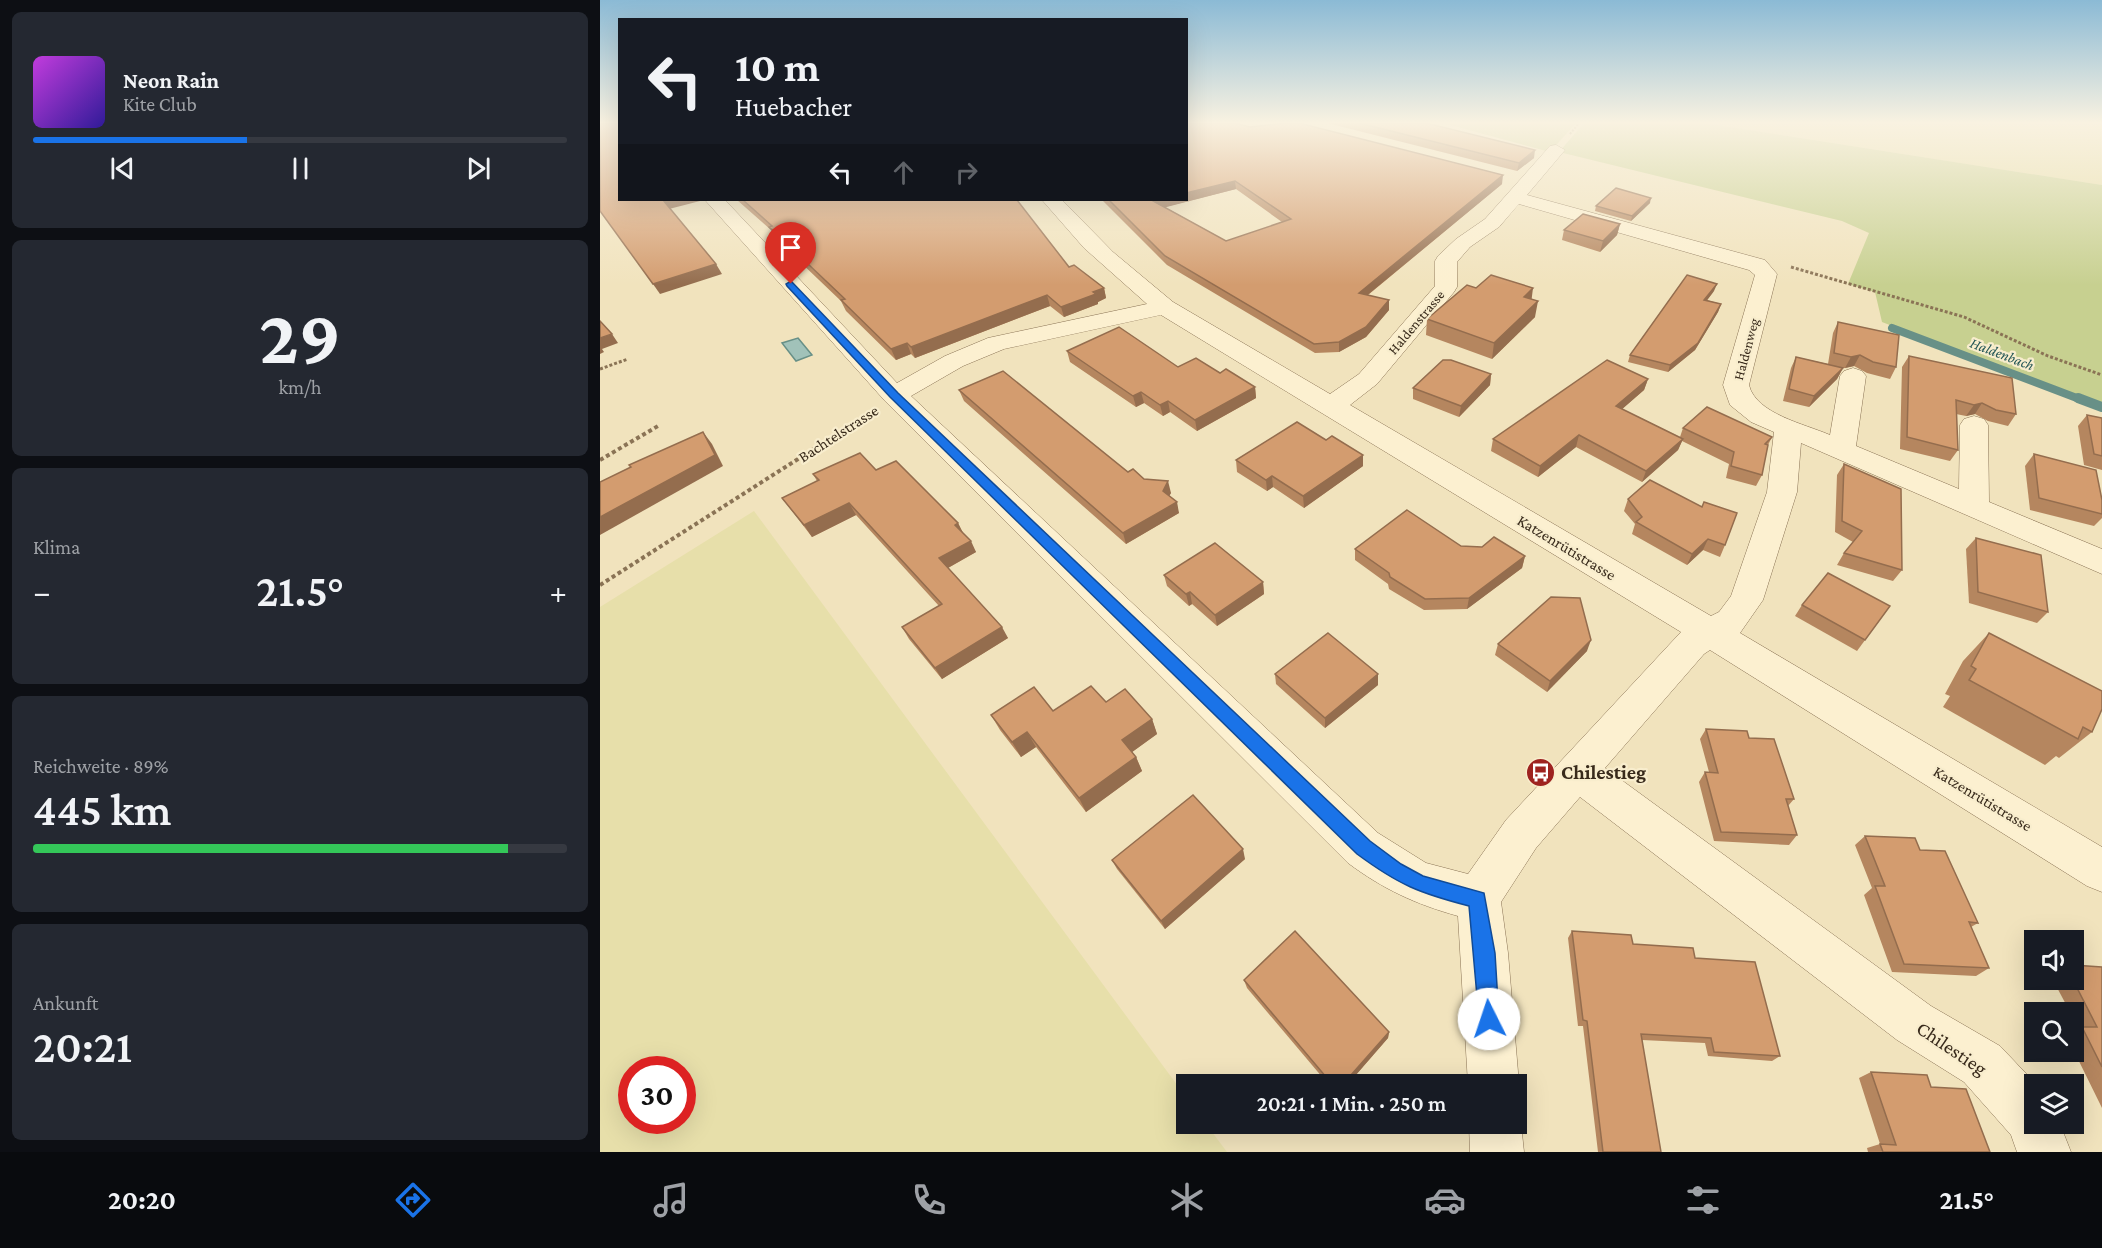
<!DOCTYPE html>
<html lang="de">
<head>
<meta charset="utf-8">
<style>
	body { margin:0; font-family:"Crimson Pro",serif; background:#242831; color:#f1f3f6; height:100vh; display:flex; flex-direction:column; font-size:22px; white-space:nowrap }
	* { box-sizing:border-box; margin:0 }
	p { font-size:20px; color:#9ea1a6 }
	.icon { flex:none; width:33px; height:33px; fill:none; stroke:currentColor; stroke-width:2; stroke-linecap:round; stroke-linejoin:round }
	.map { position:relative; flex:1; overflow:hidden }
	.side { display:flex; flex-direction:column; gap:12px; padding:12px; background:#0d0f14; width:600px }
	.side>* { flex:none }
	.guide { position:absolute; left:18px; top:18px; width:570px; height:183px; border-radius:0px; box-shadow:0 6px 24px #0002; background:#171b24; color:#f1f3f6; overflow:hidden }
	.buttons { position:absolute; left:1424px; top:930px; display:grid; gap:12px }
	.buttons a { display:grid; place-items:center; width:60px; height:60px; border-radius:0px; background:#171b24; box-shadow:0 6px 24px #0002; font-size:30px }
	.speed { position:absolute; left:18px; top:1056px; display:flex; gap:12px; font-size:30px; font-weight:700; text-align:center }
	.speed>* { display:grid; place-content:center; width:78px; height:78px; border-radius:50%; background:#171b24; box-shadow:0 6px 24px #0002; line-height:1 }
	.speed .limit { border:9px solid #d22; background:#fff; color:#111 }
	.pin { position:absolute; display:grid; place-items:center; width:51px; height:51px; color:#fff; margin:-62px -26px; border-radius:50% 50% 50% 0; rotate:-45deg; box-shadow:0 0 6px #0007 }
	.pin .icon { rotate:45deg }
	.me { position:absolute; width:66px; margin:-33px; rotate:356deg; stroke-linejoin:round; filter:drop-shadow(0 0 4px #0008) }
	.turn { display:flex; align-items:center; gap:21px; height:126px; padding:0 18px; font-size:27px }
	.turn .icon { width:78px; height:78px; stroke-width:2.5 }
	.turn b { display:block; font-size:42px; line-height:51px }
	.lanes { display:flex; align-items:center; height:57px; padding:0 18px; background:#0003; justify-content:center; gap:30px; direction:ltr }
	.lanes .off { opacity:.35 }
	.big { font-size:45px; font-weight:600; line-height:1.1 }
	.side .tile { flex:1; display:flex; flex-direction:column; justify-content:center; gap:9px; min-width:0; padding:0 21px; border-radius:9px; background:#242831 }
	.side .dial { align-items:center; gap:0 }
	.dial b { font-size:78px; line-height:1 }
	.song { display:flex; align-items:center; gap:18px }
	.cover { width:72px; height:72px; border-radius:9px; background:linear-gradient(135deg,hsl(290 70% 55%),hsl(250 70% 35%)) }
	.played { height:6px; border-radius:3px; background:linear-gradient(90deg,#1a73e8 40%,#363941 40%) }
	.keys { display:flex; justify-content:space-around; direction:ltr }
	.heat { display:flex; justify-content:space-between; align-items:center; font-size:33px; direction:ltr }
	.charge { height:9px; border-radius:4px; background:linear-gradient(90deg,#34c759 89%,#363941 0) }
	.trip { position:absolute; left:576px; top:1074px; width:351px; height:60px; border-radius:0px; background:#171b24; box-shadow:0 6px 24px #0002; font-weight:600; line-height:60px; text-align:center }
	.tab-bar { display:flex; height:96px; justify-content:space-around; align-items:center; background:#090b0e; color:#9ea1a6 }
	.tab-bar .icon { width:42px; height:42px }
	.tab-bar .active { color:#1a73e8 }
	.tab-bar b { font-size:27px; color:#f1f3f6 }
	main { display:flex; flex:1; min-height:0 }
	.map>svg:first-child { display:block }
</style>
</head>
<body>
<main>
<section class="side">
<div class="tile">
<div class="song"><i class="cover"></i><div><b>Neon Rain</b><p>Kite Club</p></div></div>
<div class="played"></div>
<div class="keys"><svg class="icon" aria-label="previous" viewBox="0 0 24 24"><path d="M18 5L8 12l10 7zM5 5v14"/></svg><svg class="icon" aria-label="pause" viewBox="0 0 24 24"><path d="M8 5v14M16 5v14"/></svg><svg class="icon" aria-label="next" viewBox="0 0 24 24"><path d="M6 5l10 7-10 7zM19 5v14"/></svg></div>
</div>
<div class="tile dial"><b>29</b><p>km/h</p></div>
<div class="tile"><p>Klima</p>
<div class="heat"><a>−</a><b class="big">21.5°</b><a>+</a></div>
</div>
<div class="tile"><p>Reichweite · 89%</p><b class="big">445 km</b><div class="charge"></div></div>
<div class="tile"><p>Ankunft</p><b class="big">20:21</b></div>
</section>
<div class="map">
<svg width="1502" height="1152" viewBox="0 0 1502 1152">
	<rect width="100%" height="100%" fill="#f1e3bd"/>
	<g fill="#e7dfaa" fill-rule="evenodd">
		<polygon points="1104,123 1501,123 1502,185"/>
		<path d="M154 511 586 1097V1124H606L627 1152H0V607ZM32 1070H82V1120H32Z"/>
	</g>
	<g fill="#c7d090">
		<polygon points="843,123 976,123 950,152"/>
		<polygon points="984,123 1104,123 1502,185 1502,408 1282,322 1275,292 1248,284 1269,233 1242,221 959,152"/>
	</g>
	<polygon fill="#a1c2b9" stroke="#689087" stroke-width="1.5" points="198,338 212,355 196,361 182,343"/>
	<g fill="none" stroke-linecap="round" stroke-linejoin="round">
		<polyline stroke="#689087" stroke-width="8" points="1292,328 1482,400"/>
		<polyline stroke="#689087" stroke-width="10" points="1478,398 1502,407"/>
		<defs>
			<g id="minor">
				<path d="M956 145 965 150 927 195 1165 260 1177 274 1149 385C1156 414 1205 424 1230 435L1240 376 1244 371 1253 368 1262 371 1266 376 1256 446 1359 489 1360 425 1364 419 1374 416 1384 419 1388 425 1389 502 1502 549V574L1201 443 1197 492 1163 600 1140 633 1502 847V892L1487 886 1110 650 1104 654 1005 768 1331 1006 1400 1046 1436 1084 1434 1124H1460L1471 1152H1417L1411 1135 1364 1082 1297 1040 980 797 936 848 901 902 908 953 919 1084 916 1089V1084H868L858 916C815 904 783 889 748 863L285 401 105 200H125L297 383 345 356 388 338 547 304 484 248 442 200H462L513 252 573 302 730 394 759 374 835 286V261L838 256 856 239 885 219 950 146ZM919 204 1149 270 1155 275 1123 385 1130 405 1151 422 1174 432 1167 492 1131 596 1119 612 1111 616 750 405 777 384 854 292 857 287V262L870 247 899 227ZM561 315 1081 632 906 820 868 874 826 863 778 833 311 396 363 366 404 349Z"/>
				<polygon points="916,1112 921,1124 924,1152 870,1152 869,1124 916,1124"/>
			</g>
		</defs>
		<use href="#minor" stroke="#8a7355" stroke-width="1"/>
		<polyline stroke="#8a7355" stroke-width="2" stroke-dasharray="2 1.5" stroke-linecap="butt" points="970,134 979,123"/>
		<g stroke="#8a7355" stroke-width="3" stroke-dasharray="3 2" stroke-linecap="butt">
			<polyline points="1191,267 1364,317 1448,356 1502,375"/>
			<polyline points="0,369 28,359"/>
		</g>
		<g stroke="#8a7355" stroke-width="4" stroke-dasharray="4 3" stroke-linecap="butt">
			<polyline points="0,460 58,426"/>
			<polyline points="0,585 272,412"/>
		</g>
		<use href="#minor" fill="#fcf0d0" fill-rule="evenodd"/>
	</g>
	<g fill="#b5865f" fill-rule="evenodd">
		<polygon points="727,123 826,123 934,158 917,171"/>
		<path d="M650 127 902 184 768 295 789 310 766 337 739 352 715 353 567 265 502 200H586ZM636 189 682 222 626 241 565 207Z"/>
		<polygon points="137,200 417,200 469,267 504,288 506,298 498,302 498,304 464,317 450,306 315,358 311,354 296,360 246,311 241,301 174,237 171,230"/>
		<polygon points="1050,203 1031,221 995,211 996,206"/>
		<polygon points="1020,224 1017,235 1000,252 962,240 964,230"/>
		<polygon points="876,288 931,299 935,317 892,359 826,335 827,319"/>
		<polygon points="1114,291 1107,300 1121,304 1118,312 1095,350 1068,372 1028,362 1030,355"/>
		<polygon points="1238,322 1296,367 1290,379 1267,373 1254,366 1245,368 1243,368 1237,379 1209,407 1183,401 1191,368 1196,357 1228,364 1233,333"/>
		<polygon points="467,351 620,373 655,387 656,398 597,431 570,412 563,416 544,403 536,407 470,362"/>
		<polygon points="1309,356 1416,414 1408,426 1388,421 1375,414 1366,416 1356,414 1358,450 1350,461 1300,449 1302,367"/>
		<polygon points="891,374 890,385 859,417 813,399 813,388"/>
		<polygon points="1048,379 1044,390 1022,409 1080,437 1083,428 1172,437 1168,445 1162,475 1156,486 1126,478 1129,464 1082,441 1078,450 1042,482 976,447 938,477 891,451 893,439"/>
		<polygon points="359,390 544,479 571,493 569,495 579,513 526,544 364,401"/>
		<polygon points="1487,415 1502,418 1502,470 1484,465 1478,426"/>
		<polygon points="1434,454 1502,500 1502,518 1494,526 1430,510 1425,466"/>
		<polygon points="636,460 763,466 704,508 673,487 667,491 637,472"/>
		<polygon points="1244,464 1302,570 1293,581 1237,565 1244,553 1253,542 1235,532 1237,475"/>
		<polygon points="276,470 358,523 363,533 376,552 348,568 408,638 342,679 309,639 302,627 339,606 256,515 212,537 182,498 217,481 213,474"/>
		<polygon points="1028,499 1125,545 1120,557 1103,550 1087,565 1032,534 1035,524 1024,511"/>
		<polygon points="1376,538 1448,612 1437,623 1369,603 1366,549"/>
		<polygon points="861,546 925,556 922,568 867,609 824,610 789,589 788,584 755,560 755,549"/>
		<polygon points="564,575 663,582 664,594 617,626 592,604 589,606 567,586"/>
		<polygon points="1202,605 1290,606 1257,651 1195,616"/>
		<polygon points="1389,633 1492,732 1459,758 1456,756 1445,765 1343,707 1350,696 1345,694 1363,661"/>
		<polygon points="898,644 987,651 947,692 895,655"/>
		<polygon points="675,674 778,685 725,728 676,684"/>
		<polygon points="506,702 552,719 557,734 532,752 536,757 542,771 486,812 436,747 421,757 400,730 391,715 453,711"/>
		<polygon points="1106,729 1149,738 1194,799 1188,806 1197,835 1189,845 1114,841 1099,782 1105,772 1109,772 1100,739"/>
		<polygon points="1265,836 1320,850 1378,923 1371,927 1389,968 1376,976 1292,972 1264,895 1272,888 1255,845"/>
		<polygon points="645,859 565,929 517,869 512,860"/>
		<polygon points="972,931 1095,958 1180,1056 1172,1061 1108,1056 1105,1043 1042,1040 1061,1152 998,1152 983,1026 978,1026 968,938"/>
		<polygon points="1502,967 1502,1108 1473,1049 1473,1030 1478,1028 1473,1019 1473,1012 1470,1012 1453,980 1473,980"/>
		<polygon points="644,980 789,1032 788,1038 748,1084 728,1084 647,988"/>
		<polygon points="1271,1072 1331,1087 1390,1152 1268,1152 1267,1148 1280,1144 1259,1078"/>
	</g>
	<g fill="#946d4e">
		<polygon points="935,150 934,158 917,171 919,163"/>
		<polygon points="903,175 902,184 759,302 759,293"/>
		<polygon points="635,181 636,189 555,210 553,201 560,200 586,200 586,193"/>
		<polygon points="1051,198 1050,203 1031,221 1032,216"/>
		<polygon points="63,200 104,200 69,209"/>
		<polygon points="1020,224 1017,235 1000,252 1003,241"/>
		<polygon points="116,264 122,274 60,294 53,284"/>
		<polygon points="1117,284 1114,291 1102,307 1104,300"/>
		<polygon points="504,288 506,298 498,302 498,304 464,317 461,307 493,292"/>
		<polygon points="933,288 931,304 924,297"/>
		<polygon points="447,295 450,306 315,358 311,347"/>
		<polygon points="789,300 789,310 766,337 739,352 739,342"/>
		<polygon points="938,301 935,317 892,359 894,343"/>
		<polygon points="1121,304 1118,312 1095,350 1068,372 1070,365"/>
		<polygon points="12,334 18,343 2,349 4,352 0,354 0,338"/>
		<polygon points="307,343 311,354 296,360 291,349"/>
		<polygon points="1260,355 1254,366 1245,368 1251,357"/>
		<polygon points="1243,368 1237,379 1209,407 1214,396"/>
		<polygon points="891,374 890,385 859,417 861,406"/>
		<polygon points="1048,379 1044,390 1013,417 1016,406"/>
		<polygon points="655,387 656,398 597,431 595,420"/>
		<polygon points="541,392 544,403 536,407 533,396"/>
		<polygon points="568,401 570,412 563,416 560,405"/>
		<polygon points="1382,403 1375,414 1366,416 1374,405"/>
		<polygon points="103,432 112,444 123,466 0,535 0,517"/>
		<polygon points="979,435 976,447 938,477 940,466"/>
		<polygon points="1083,439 1078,450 1042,482 1046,471"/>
		<polygon points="763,455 763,466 704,508 703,496"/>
		<polygon points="672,476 673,487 667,491 666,480"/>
		<polygon points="568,481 571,493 566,502 563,491"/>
		<polygon points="577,502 579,513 526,544 523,533"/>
		<polygon points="249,503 256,515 212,537 204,525"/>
		<polygon points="358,523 364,535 355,525"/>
		<polygon points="1108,539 1103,550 1087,565 1092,554"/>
		<polygon points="371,541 376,552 346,569 339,558"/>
		<polygon points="925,556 922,568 867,609 869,598"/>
		<polygon points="663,582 664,594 617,626 615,615"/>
		<polygon points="590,592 592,604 589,606 586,594"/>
		<polygon points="402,627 408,638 342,679 335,668"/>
		<polygon points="991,640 987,651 947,692 950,681"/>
		<polygon points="778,674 778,685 725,728 725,718"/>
		<polygon points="552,719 557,734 528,755 522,740"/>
		<polygon points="427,732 436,747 421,757 412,742"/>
		<polygon points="536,757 542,771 486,812 479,798"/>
		<polygon points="643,849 645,859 565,929 561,921"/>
		<polygon points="789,1032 788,1038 748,1084 743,1084"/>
	</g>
	<g fill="#d39c6f" stroke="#946d4e" stroke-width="1.5">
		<polygon points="0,123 20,123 20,200 63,200 116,264 53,284 0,211"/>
		<polygon points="586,123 635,123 650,127 686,123 699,123 903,175 759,293 789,300 766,327 739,342 714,344 565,256 509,200 560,200 553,201 626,241 691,219 635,181 586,193"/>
		<polygon points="759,123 826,123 935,150 919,163"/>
		<polygon points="1016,188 1051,198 1032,216 996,206"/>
		<polygon points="143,200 417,200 469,267 474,265 504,288 493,292 496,294 461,307 447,295 311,347 307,343 291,349 241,300 245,299 169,227 172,226"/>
		<polygon points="983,214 1020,224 1003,241 964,230"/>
		<polygon points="891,275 933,288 924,297 938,301 894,343 827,319 867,285 876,288"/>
		<polygon points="1087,275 1117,284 1104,300 1121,304 1098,343 1070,365 1030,355"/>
		<polygon points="0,321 12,334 0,338"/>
		<polygon points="1238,322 1299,335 1296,367 1273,362 1260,355 1251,357 1234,353"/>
		<polygon points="519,327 578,367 596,358 620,373 626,369 655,387 595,420 568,401 560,405 541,392 533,396 467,351"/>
		<polygon points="1309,356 1412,378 1416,414 1396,410 1382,403 1374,405 1356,400 1358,450 1307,437"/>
		<polygon points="1196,357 1243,368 1214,396 1189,389"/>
		<polygon points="843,360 851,360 891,374 861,406 813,388"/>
		<polygon points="1007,360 1048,379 1016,406 1083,439 1046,471 979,435 940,466 893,439"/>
		<polygon points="403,371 528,472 533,469 544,479 568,481 563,491 577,502 523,533 359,390"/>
		<polygon points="1107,407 1172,437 1165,444 1168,445 1162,475 1131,466 1134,452 1083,428"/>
		<polygon points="1487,415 1502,418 1502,456 1494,454"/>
		<polygon points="697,422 726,440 732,436 763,455 703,496 672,476 666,480 636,460"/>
		<polygon points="103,432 115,455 0,517 0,482 31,467 29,465"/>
		<polygon points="260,453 276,470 296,461 358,523 355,525 371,541 339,558 402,627 335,668 302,627 342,604 249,503 204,525 182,498 219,480 213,474"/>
		<polygon points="1434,454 1496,470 1502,500 1502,514 1439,498"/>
		<polygon points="1244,464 1301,489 1302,570 1244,553 1262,531 1242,521"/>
		<polygon points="1050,480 1102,507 1104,502 1137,513 1125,545 1108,539 1092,554 1036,522 1042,517 1028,499"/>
		<polygon points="807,510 861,546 882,547 894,537 925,556 869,598 825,599 790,577 789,573 755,549"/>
		<polygon points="1376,538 1441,555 1448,612 1378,592"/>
		<polygon points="615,543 663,582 615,615 590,592 586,594 564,575"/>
		<polygon points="1228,573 1290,606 1265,640 1202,605"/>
		<polygon points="951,597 980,598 991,640 950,681 898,644"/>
		<polygon points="728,633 778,674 725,718 675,674"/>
		<polygon points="1389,633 1502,691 1502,709 1492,732 1483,727 1478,739 1369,680 1376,669 1371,666"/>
		<polygon points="491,686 506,702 525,689 552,719 522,740 536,757 479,798 427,732 412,742 391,715 434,687 453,711"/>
		<polygon points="1106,729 1147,731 1149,738 1174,739 1194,799 1186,799 1197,835 1121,832 1105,772 1118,773"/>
		<polygon points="593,795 643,849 561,921 512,860"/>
		<polygon points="1265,836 1315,838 1320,850 1345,851 1378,923 1369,922 1389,968 1304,964 1275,886 1285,886"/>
		<polygon points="695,931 789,1032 743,1084 732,1084 644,980"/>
		<polygon points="972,931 1031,935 1033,944 1093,948 1095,958 1155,962 1180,1056 1114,1052 1111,1038 1041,1034 1061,1152 1003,1152 987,1021 983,1020"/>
		<polygon points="1473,965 1502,967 1502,1067 1482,1027 1497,1027 1473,980"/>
		<polygon points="1271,1072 1327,1075 1331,1087 1366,1089 1390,1152 1283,1152 1280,1144 1296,1145"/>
	</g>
	<linearGradient id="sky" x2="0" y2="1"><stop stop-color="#8bbad5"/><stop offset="0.43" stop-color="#f9f2e1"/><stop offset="1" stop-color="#f9f2e1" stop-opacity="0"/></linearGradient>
	<rect width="1502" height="285" fill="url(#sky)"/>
	<path fill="#1a73e8" stroke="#114b97" stroke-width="1.5" d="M191 281 298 393 770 841 801 864 823 876 884 893 895 953 899 1019 896 1026 889 1029 882 1026 879 1019 869 906C819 893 799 885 757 854L290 397 187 286 186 284Z"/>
	<defs>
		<symbol id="bus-disc" viewBox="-11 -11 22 22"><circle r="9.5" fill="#9e2320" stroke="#f8edcd"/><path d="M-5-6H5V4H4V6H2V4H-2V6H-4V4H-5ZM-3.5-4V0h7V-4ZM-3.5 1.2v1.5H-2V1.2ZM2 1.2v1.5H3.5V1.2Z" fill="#fff"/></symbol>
	</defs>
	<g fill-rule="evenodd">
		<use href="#bus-disc" x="924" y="756" width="33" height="33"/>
	</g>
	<g text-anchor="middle" stroke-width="4.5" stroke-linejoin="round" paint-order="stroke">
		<g font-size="14" fill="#382a1b" stroke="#f8edcd">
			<text transform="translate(816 322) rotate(-50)" y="5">Haldenstrasse</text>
			<text transform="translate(1146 349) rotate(-75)" y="5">Haldenweg</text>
		</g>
		<g font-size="15" font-style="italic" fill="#285958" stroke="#f8edcd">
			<text transform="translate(1402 354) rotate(21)" y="5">Haldenbach</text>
		</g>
		<g font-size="16" fill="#382a1b" stroke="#f8edcd">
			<text transform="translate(238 433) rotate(-33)" y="6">Bachtelstrasse</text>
			<text transform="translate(967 547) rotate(31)" y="6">Katzenrütistrasse</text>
			<text transform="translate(1383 798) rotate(31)" y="6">Katzenrütistrasse</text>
		</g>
		<g font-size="20" font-weight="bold" fill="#382a1b" stroke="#f8edcd" text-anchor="start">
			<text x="961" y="779">Chilestieg</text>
		</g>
		<g font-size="20" fill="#382a1b" stroke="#f8edcd">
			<text transform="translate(1352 1048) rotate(34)" y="7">Chilestieg</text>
		</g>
	</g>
</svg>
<div class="buttons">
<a><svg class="icon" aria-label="sound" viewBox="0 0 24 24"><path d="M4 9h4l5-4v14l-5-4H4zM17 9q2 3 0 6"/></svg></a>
<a><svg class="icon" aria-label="search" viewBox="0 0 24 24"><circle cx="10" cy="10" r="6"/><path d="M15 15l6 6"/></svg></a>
<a><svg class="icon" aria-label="layers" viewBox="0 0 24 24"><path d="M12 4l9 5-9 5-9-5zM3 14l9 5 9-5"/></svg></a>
</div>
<div class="speed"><div class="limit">30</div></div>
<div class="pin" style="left:191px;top:284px;background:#d93025"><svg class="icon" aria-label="arrive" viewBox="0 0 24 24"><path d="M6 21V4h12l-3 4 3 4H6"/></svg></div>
<svg class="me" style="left:889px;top:1019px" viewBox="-20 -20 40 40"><circle r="19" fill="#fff"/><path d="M0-13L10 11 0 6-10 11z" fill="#1a73e8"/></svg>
<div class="trip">20:21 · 1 Min. · 250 m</div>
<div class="guide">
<div class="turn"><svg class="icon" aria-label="left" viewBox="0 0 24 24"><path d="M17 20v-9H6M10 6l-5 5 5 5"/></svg><div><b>10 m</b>Huebacher</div></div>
<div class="lanes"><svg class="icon" aria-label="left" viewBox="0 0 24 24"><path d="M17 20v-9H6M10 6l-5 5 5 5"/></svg><svg class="icon off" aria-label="ahead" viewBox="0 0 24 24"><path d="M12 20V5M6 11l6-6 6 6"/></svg><svg class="icon off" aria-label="right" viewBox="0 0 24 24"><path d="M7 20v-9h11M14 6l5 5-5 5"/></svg></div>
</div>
</div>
</main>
<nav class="tab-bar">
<b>20:20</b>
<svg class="icon active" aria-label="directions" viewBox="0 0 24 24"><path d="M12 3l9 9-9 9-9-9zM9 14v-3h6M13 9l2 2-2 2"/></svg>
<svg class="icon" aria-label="music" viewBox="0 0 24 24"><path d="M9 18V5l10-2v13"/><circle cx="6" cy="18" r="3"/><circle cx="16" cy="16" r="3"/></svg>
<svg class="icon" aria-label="phone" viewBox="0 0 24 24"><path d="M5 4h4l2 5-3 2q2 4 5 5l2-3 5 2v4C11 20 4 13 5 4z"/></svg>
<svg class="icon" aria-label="climate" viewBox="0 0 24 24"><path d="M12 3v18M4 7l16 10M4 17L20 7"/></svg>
<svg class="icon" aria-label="car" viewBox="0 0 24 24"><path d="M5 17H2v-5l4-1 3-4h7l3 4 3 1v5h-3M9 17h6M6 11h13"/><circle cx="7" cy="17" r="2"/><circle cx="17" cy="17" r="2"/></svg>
<svg class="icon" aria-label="filters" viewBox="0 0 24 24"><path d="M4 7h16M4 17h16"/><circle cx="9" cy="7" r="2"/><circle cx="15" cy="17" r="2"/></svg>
<b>21.5°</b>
</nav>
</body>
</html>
